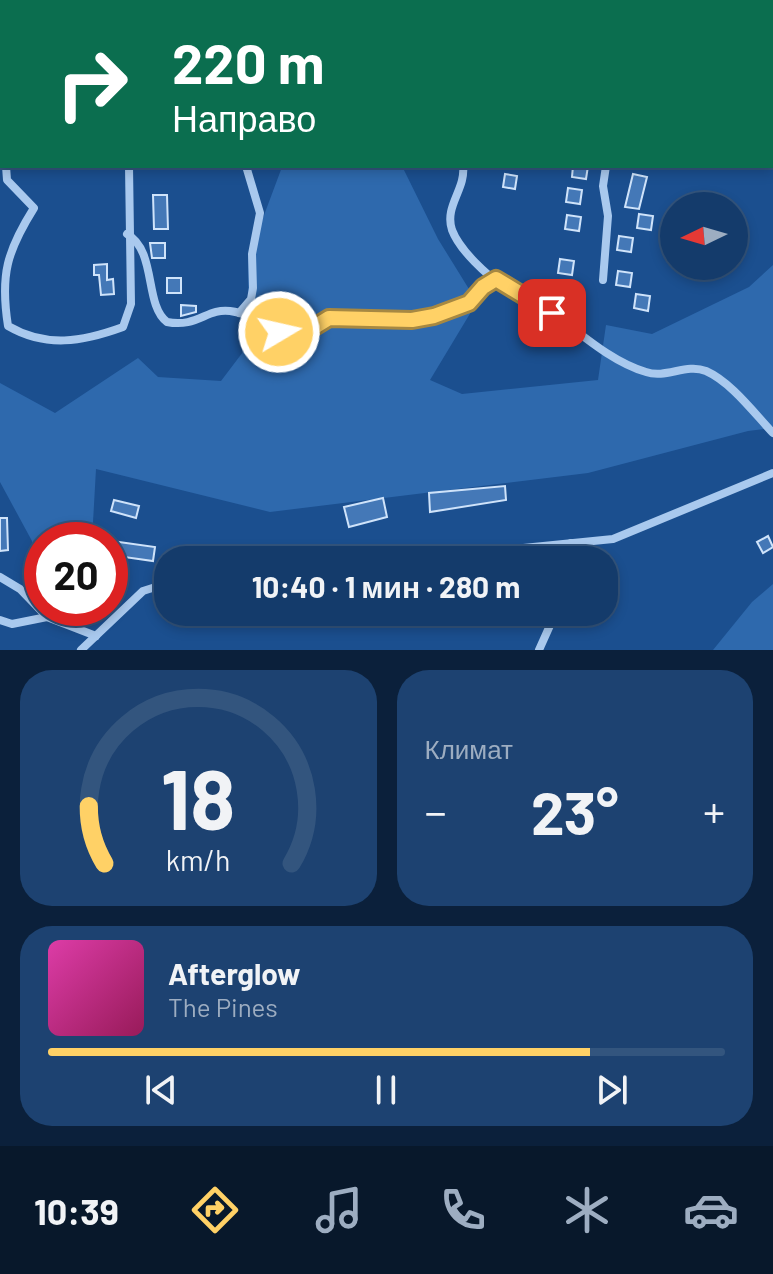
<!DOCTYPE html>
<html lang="ru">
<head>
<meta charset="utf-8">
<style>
	body { margin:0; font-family:Barlow,sans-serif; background:#1d4271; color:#f1f3f6; height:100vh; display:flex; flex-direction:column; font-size:30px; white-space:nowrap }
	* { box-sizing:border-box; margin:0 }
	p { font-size:26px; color:#9dadc1 }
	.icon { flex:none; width:44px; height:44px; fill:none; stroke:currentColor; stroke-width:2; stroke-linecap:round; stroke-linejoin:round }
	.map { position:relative; height:650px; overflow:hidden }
	.side { display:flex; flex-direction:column; gap:20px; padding:20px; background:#0b203b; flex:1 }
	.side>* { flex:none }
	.guide { position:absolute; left:0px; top:0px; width:774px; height:168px; box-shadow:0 4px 12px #0003,0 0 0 2px #33557e; background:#0b6e4f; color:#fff; overflow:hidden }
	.needle { width:52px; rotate:265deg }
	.buttons { position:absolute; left:660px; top:192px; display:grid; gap:16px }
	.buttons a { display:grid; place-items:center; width:88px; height:88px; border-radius:50%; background:#143b6b; box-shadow:0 4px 12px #0003,0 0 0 2px #33557e; font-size:40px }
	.speed { position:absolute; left:24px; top:522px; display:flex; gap:16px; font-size:40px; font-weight:700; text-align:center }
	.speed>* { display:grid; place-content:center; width:104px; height:104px; border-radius:50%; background:#143b6b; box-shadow:0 4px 12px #0003,0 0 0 2px #33557e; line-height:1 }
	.speed .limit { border:12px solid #d22; background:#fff; color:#111 }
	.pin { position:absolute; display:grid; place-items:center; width:68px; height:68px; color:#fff; margin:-34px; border-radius:16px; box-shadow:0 4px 12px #0006 }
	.me { position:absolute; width:88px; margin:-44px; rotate:81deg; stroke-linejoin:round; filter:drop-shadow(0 0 6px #0008) }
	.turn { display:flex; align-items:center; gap:28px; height:168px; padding:0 40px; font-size:36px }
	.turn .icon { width:104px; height:104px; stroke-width:2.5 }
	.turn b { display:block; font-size:56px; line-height:68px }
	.big { font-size:60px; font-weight:700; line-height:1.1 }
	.side .tile { flex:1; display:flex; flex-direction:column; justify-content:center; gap:12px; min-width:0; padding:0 28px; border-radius:32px; background:#1d4271 }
	.side .dial { align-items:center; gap:0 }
	.dial svg { height:208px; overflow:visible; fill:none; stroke:#33557e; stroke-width:7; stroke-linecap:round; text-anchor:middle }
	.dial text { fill:#f1f3f6; stroke:none }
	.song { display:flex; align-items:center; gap:24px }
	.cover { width:96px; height:96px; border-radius:12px; background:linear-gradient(135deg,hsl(320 70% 55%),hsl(330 70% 35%)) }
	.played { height:8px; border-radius:4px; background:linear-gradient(90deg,#ffd166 80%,#33557e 80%) }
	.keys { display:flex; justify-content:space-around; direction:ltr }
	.heat { display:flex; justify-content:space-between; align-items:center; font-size:44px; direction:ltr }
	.side .tiles { flex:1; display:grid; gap:20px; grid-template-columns:1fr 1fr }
	.tile:last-child { grid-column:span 2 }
	.trip { position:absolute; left:154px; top:546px; width:464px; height:80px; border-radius:32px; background:#143b6b; box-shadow:0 4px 12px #0003,0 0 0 2px #33557e; font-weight:700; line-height:80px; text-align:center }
	.tabs { display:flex; height:128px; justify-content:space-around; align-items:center; background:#08182b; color:#9dadc1 }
	.tabs .icon { width:56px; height:56px }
	.tabs .selected { color:#ffd166 }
	.tabs b { font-size:36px; color:#f1f3f6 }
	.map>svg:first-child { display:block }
</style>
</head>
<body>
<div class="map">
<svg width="773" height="650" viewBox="0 0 773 650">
	<rect width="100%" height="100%" fill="#1b4f8f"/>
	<g fill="#2e69ad">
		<polygon points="402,166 438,239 477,302 430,380 462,394 598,380 606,325 652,334 749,287 773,265 773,428 748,431 588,473 270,512 96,469 92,540 42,540 42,598 36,596 32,541 0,482 0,383 55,413 138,358 158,377 221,381 249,344 248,258 282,167"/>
		<polygon points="773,584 773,650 713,650 752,602"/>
	</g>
	<g fill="#4478b7" stroke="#cfe3fa" stroke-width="2">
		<polygon points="573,166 588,166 586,179 572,177"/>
		<polygon points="505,174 517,176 515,189 503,187"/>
		<polygon points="633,174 647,177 639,209 625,207"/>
		<polygon points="568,188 582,190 580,204 566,202"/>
		<polygon points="153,195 167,195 168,229 154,229"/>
		<polygon points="639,214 653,216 651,230 637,228"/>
		<polygon points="567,215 581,217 579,231 565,229"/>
		<polygon points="619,236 633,238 631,252 617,250"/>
		<polygon points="150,243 165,243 165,258 152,258"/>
		<polygon points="560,259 574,261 572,275 558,273"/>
		<polygon points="107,264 107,280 113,279 114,294 101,295 99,275 94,275 94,265"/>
		<polygon points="618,271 632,273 630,287 616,285"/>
		<rect x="167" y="278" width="14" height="15"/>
		<polygon points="560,286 574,288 572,302 558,300"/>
		<polygon points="636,294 650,296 648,311 634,308"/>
		<polygon points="181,305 196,306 196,312 181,316"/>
		<polygon points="505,486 506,500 430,512 429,493"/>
		<polygon points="383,498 387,517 349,527 344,507"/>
		<polygon points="114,500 139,506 136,518 111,511"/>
		<polygon points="0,518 7,518 8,550 0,551"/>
		<polygon points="768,536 773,547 763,553 757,542"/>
		<polygon points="119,542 155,547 153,561 117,556"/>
	</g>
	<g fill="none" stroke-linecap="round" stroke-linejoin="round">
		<g stroke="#a9c9ee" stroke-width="8">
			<polyline points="124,0 124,2"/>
			<polyline points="34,2 35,0"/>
			<polyline points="685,2 685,0"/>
			<polyline points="772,49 773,50"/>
			<path d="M6 166 7 180 34 208C7 251 0 275 8 326 46 348 82 342 123 327L131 304 129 166"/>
			<path d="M463 166C466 189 444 206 452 230 460 251 487 275 505 288 520 298 539 303 554 314 581 334 612 362 646 372 666 379 686 363 706 371 731 382 754 413 773 433"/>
			<path d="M127 234C157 251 144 305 167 322 197 328 207 308 230 311 255 314 272 333 295 339L329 318 412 320 434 316 469 303 488 282 496 279"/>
			<polyline points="603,280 608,216 603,186 606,166"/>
			<polyline points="239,313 251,299 253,288 252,254 260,213 246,166"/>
			<polyline points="404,560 613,539 773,473"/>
			<polyline points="569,560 571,543"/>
			<polyline points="0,577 20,589 47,617 96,636"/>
			<polyline points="0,620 12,624 47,617"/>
			<polyline points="81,650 143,591 168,583"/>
			<polyline points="539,650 556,612"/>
		</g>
	</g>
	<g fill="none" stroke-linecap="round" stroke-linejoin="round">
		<defs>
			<polyline id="route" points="279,332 295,339 329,318 412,320 434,316 469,303 483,287 496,279 552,313"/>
		</defs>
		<use href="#route" stroke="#a68842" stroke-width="20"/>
		<use href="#route" stroke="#ffd166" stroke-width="14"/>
	</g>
</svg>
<div class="buttons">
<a><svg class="needle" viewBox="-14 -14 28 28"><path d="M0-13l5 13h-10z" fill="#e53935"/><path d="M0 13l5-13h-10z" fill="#9dadc1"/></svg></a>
</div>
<div class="speed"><div class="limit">20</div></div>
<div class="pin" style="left:552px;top:313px;background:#d93025"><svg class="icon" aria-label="arrive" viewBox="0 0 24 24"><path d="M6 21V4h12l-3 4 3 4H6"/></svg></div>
<svg class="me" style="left:279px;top:332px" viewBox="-20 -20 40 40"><circle r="17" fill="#ffd166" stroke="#fff" stroke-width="3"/><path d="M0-11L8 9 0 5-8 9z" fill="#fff"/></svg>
<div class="trip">10:40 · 1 мин · 280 m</div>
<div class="guide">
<div class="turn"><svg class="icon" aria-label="right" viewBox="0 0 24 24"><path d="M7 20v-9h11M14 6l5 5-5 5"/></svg><div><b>220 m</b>Направо</div></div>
</div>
</div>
<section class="side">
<div class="tiles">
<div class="tile dial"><svg viewBox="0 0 100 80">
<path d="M14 69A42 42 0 1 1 86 69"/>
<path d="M14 69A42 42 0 0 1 8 47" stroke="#ffd166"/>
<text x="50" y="56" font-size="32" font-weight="700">18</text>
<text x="50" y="72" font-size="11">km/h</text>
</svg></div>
<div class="tile"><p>Климат</p>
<div class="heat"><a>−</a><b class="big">23°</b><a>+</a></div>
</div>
<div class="tile">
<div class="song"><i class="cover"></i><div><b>Afterglow</b><p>The Pines</p></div></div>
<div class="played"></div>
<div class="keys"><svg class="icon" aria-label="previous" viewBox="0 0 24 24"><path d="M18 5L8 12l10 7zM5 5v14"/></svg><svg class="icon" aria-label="pause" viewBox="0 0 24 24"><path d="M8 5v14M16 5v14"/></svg><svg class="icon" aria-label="next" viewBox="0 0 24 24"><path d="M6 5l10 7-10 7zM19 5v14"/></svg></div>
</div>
</div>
</section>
<nav class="tabs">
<b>10:39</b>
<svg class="icon selected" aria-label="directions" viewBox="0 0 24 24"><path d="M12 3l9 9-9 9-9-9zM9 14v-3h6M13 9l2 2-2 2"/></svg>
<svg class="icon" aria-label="music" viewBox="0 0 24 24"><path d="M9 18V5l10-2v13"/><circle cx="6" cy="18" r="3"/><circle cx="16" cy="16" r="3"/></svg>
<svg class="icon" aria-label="phone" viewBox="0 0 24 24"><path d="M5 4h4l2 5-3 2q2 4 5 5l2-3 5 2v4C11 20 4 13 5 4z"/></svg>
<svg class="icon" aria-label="climate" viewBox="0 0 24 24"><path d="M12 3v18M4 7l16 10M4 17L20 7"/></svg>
<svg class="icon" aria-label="car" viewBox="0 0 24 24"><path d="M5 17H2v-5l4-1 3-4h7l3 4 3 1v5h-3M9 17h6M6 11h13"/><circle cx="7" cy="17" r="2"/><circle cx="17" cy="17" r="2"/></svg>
</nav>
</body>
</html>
